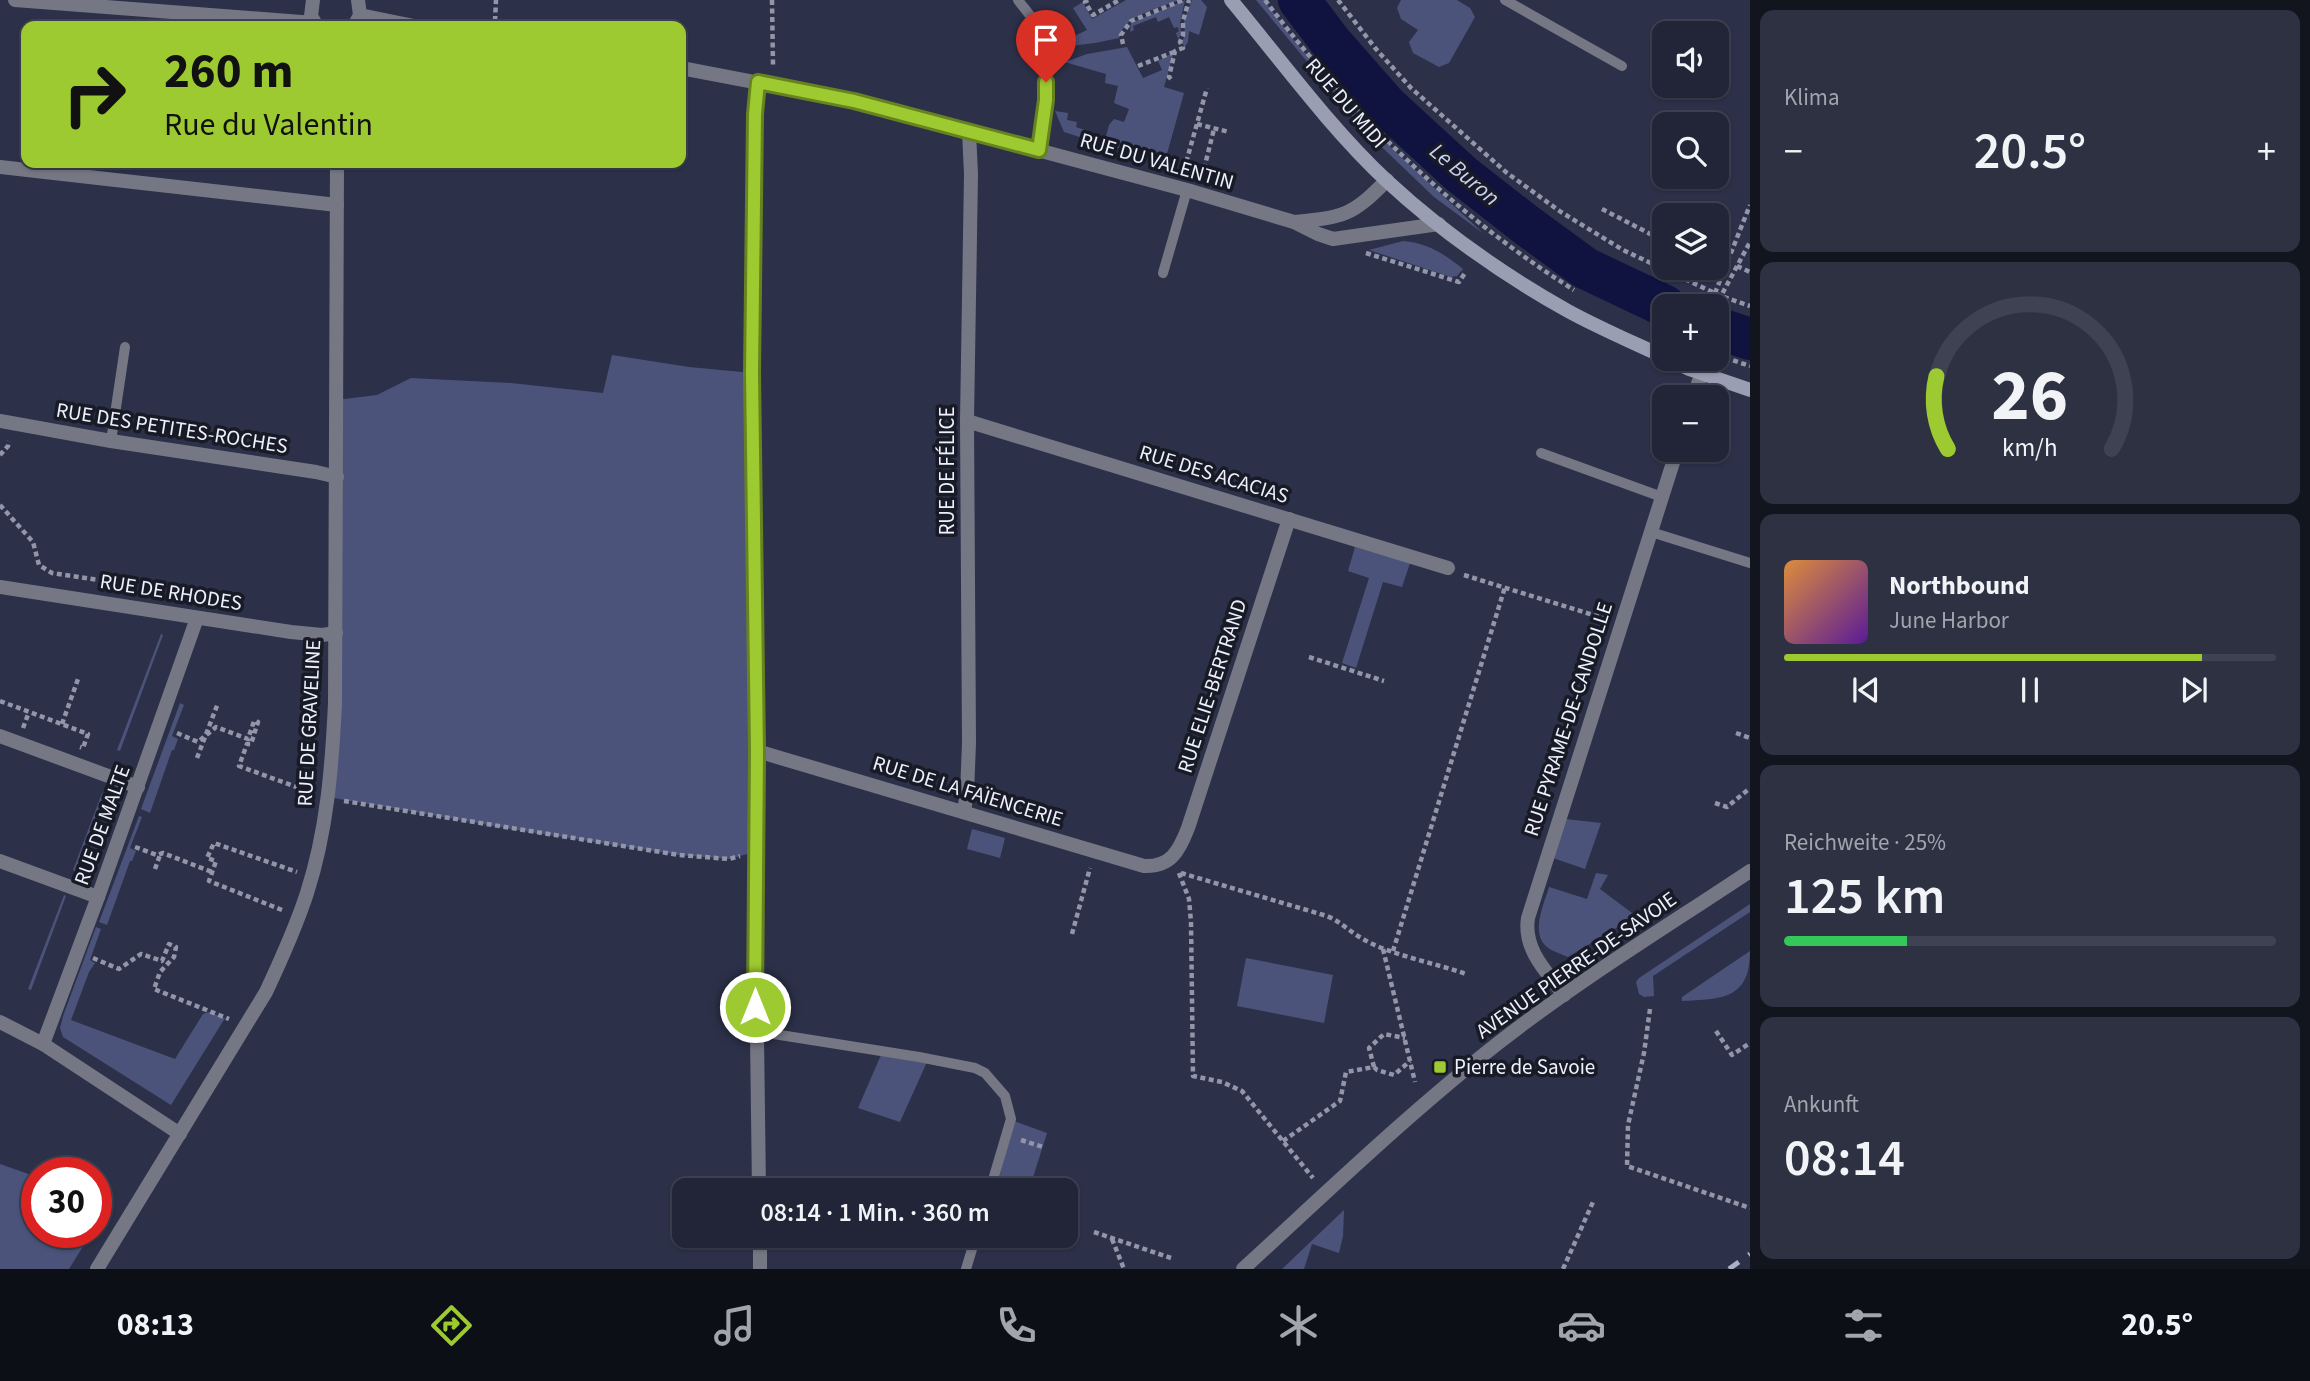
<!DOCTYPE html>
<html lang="de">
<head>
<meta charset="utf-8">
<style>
	body { margin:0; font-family:"Source Sans 3",sans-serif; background:#2d3142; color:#f1f3f6; height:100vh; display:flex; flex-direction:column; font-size:26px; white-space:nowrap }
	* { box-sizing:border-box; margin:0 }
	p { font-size:23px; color:#a2a5ad }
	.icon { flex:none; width:38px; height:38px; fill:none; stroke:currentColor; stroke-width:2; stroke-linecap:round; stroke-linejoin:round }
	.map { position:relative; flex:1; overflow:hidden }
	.panel { display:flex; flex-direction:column; gap:10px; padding:10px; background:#12141e; width:560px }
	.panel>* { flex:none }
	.top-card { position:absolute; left:21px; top:21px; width:665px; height:147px; border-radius:14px; box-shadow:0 2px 5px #0004,0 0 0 2px #3e4252; background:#9dca30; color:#111; overflow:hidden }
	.buttons { position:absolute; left:1652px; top:21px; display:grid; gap:14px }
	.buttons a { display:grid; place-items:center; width:77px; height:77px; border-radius:14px; background:#212537; box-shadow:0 2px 5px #0004,0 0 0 2px #3e4252; font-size:35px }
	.speed { position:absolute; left:21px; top:1157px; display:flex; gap:14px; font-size:35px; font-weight:700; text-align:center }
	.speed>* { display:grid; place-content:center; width:91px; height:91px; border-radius:50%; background:#212537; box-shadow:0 2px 5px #0004,0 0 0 2px #3e4252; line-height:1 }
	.speed .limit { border:10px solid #d22; background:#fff; color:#111 }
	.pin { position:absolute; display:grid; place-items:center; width:60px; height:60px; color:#fff; margin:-72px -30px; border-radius:50% 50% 50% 0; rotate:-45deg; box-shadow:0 0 7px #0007 }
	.pin .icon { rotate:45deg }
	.me { position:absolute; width:77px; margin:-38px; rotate:0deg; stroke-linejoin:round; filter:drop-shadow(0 0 5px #0008) }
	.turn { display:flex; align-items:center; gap:24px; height:147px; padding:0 28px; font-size:32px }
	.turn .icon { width:91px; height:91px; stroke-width:2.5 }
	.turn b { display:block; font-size:49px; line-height:60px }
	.big { font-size:52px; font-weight:600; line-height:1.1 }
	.panel .widget { flex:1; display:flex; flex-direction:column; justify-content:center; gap:10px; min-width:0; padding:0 24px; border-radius:14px; background:#2d3142 }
	.panel .dial { align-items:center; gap:0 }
	.dial svg { height:182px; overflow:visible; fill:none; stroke:#3e4252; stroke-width:7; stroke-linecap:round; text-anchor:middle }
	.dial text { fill:#f1f3f6; stroke:none }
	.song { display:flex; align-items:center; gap:21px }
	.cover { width:84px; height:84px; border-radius:10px; background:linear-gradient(135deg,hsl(30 70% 55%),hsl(270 70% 35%)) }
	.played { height:7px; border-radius:4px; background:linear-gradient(90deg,#9dca30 85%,#3e4252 85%) }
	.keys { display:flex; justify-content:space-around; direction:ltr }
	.heat { display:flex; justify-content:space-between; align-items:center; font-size:38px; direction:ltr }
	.charge { height:10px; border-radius:5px; background:linear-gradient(90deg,#34c759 25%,#3e4252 0) }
	.trip { position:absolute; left:672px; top:1178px; width:406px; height:70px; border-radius:14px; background:#212537; box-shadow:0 2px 5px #0004,0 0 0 2px #3e4252; font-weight:600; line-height:70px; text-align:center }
	.tab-bar { display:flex; height:112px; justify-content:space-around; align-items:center; background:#0d0f16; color:#a2a5ad }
	.tab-bar .icon { width:49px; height:49px }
	.tab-bar .selected { color:#9dca30 }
	.tab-bar b { font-size:32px; color:#f1f3f6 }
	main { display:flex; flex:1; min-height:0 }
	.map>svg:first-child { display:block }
</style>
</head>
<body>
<main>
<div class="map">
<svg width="1750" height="1269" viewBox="0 0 1750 1269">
	<rect width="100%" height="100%" fill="#2c3149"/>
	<g fill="#4b537b">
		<path d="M1126 0H1179C1160 8 1123 15 1119 38L1095 43 1054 48 1053 46 1087 30 1073 8 1083 2 1092 19Z"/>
		<polygon points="1185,0 1180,23 1181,34 1178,39 1176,33 1179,31 1178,27 1174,28 1169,17 1158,22 1156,17 1133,26 1134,30 1130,32 1131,23"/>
		<polygon points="1192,0 1201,0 1207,7 1199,35 1189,31 1188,42 1184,48 1182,41 1185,36 1184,20"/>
		<polygon points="1256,0 1264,0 1292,38 1368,126 1484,234 1434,197 1363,129"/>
		<polygon points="1401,0 1457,0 1470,8 1475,17 1449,63 1439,67 1413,53 1409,42 1418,30 1401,19 1397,8"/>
		<polygon points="1127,47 1143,78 1162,70 1158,61 1174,52 1164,87 1184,93 1165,161 1104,144 1109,125 1114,119 1124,122 1129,109 1114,103 1118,86 1105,83 1106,74 1054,59 1054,57 1068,61 1087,54"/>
		<polygon points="1055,111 1068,113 1067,120 1077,122 1076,127 1088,131 1086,139 1064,132"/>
		<path d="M1403 241C1428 243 1444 254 1463 269L1457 276 1451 277 1369 250Z"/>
		<polygon points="612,355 689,367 752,373 751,853 729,859 679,855 517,830 328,797 336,400 377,395 411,378 511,383 603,393"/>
		<polygon points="1355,547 1410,563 1402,587 1383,582 1356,668 1342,663 1369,578 1348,571"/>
		<polygon points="161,634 163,635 120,751 117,750"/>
		<polygon points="180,703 184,705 172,736 178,739 174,750 172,750 150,813 141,809"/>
		<polygon points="102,793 104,794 75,871 73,870"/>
		<polygon points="139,816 142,817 130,848 136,851 132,861 130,861 107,925 99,922"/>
		<polygon points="1566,819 1601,823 1585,869 1553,858"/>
		<polygon points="972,829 1005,838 1000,858 967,849"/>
		<path d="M1596 873 1608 875 1600 889 1636 916 1568 957C1562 954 1553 952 1547 947 1530 933 1544 904 1549 887L1587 899Z"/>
		<polygon points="64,895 66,896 31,990 28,989"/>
		<polygon points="1750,904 1750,912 1653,976 1654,996 1644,997 1639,994 1636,982 1639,978"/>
		<polygon points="96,927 101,929 90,960 95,963 89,972 71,1020 175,1059 203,1014 209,1012 225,1018 171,1105 63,1037 60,1028 63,1016"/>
		<path d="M1750 951C1750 1000 1721 999 1682 1001V997Z"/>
		<polygon points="1246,958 1333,975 1324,1023 1237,1006"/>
		<polygon points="881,1055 927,1062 900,1122 858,1108"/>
		<polygon points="1014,1121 1047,1133 1029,1190 996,1190"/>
		<polygon points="0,1164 37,1177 37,1232 92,1232 69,1269 0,1269"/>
		<polygon points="1344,1210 1343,1236 1339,1253 1312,1244 1304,1269 1282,1269"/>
	</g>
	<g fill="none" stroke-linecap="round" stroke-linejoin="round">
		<g stroke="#101240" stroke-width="42">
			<polyline points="1299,0 1330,41 1387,106 1461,174 1525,224 1585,268 1665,306"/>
			<polyline points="1717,328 1750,339"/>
		</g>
		<g stroke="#9296a8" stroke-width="4.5" stroke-dasharray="5 3.5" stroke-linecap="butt">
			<polyline points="772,0 773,65"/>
			<polyline points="1088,0 1085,2 1093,15 1119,0"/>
			<path d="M1265 0C1351 114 1453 214 1574 290"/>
			<polyline points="1338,0 1376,49 1411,88 1507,173 1561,212 1623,250 1721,296 1750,306"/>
			<polyline points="495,21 496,0"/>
			<polyline points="1123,44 1121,35 1131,21 1183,0"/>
			<polyline points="1138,66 1174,52"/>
			<polyline points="1171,79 1169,77 1175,51 1183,48 1180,42 1183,35 1183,21 1189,0"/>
			<polyline points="1197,124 1229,132"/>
			<polyline points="1184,170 1207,88"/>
			<polyline points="1202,177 1214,129"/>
			<polyline points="1602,209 1664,241"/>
			<polyline points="1366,253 1459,282 1465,273"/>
			<polyline points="1737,266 1750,272"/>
			<polyline points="1715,293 1750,205"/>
			<polyline points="1717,309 1721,296 1750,242"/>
			<polyline points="1717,355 1750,366"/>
			<polyline points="0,455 8,446 9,441"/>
			<polyline points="0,505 33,542 39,565 52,573 112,582"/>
			<polyline points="1464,575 1606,619"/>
			<polyline points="1309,657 1384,681"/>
			<polyline points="0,701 88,734 83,748 80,747"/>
			<polyline points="62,724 78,679"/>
			<polyline points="23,728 29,712"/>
			<polyline points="177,733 198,742 216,727 248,739 254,721 258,722 251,744 247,744 239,766 310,792"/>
			<polyline points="1736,733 1750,738"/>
			<polyline points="197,758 218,703"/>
			<polyline points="344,801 679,855 729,859 740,856"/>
			<polyline points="1715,803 1727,807 1750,788"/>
			<polyline points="135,847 157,855 163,853 212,872"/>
			<polyline points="155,869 160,855"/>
			<polyline points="1179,873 1189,899 1191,922 1193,1076 1222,1082 1242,1091 1313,1178"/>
			<path d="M1181 873 1327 916C1341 922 1350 932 1363 939 1390 955 1435 963 1466 974"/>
			<polyline points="282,910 209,881 216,861 207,858 214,843 297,872"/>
			<polyline points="1072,934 1090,868"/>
			<polyline points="1383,949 1415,1082"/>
			<polyline points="1393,951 1505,587"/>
			<polyline points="93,958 119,969 141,954 162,961 169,944 176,947 174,957 160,972 154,989 229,1019"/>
			<polyline points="1650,1009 1644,1053 1628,1125 1627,1166 1750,1208"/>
			<polyline points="1716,1031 1732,1055 1750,1043"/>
			<polyline points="1374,1067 1369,1048 1384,1034 1405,1038"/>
			<polyline points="1021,1140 1043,1147"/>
			<polyline points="1283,1141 1340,1101 1346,1072 1374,1067 1377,1070 1394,1075 1410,1061"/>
			<polyline points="1094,1232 1171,1258"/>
			<polyline points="1112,1239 1124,1269"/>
			<polyline points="1563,1269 1593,1202"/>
		</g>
		<g stroke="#757884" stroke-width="10">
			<path d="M1018 0C1023 7 1030 14 1034 22 1055 60 1045 110 1039 150"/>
			<polyline points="1505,0 1622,66"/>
			<polyline points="1163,273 1187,190"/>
			<polyline points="111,441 125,347"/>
			<polyline points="1541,453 1662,497"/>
			<polyline points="1651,532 1750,563"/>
			<polyline points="755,1031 919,1057 975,1068 985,1073 1005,1096 1011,1119 990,1190"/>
			<polyline points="966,1269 976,1236"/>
		</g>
		<g stroke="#757884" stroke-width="14">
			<polyline points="15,0 314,23"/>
			<polyline points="313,0 311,16 317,26"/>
			<polyline points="360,15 414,26"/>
			<polyline points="354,26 360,15 358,0"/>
			<polyline points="681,68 854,101 1187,190 1294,222 1318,234 1333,239 1439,224"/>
			<polyline points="758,81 755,114 752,373 757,751 755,882 759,1190"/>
			<polyline points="0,167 337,205"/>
			<path d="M1295 222C1344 217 1352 216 1387 180"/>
			<polyline points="1693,397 1702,373"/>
			<polyline points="0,421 111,441 316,472 337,477"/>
			<polyline points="967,421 1448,568"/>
			<polyline points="0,587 291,632 322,635 336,633"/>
			<polyline points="0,736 138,787"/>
			<path d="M757 751 1144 866C1171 867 1179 851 1188 828L1289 519"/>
			<polyline points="964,811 967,793 969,743 967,421 971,174 969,132"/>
			<polyline points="0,861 98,897"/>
			<path d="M1564 995C1547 972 1523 950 1528 918L1677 450"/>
			<polyline points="0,1022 43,1044 180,1134"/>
			<polyline points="43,1044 98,897 197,618"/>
			<polyline points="760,1236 760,1269"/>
			<path d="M97 1269 266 992C281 960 296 927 307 893 327 831 332 767 335 703L337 163"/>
			<path d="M1243 1269C1326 1193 1408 1114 1497 1044 1576 982 1666 927 1750 871"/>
		</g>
		<g stroke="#999eb2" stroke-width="14">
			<path d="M1231 0C1280 59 1331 129 1387 181 1441 231 1504 275 1568 311 1599 328 1632 342 1664 357"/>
			<polyline points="1668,359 1689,369 1750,390"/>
		</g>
		<polyline stroke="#adb1c1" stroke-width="5" stroke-dasharray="12 12" stroke-linecap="butt" points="1729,1269 1750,1254"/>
	</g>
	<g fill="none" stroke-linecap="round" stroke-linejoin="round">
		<defs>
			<polyline id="route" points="755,1007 757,751 752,373 755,114 758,82 854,101 1039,150 1046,100 1046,82"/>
		</defs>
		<use href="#route" stroke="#66831f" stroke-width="18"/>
		<use href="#route" stroke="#9dca30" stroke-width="12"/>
	</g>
	<rect fill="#9dca30" stroke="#181a25" stroke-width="2.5" x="1433" y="1060" width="14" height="14" rx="3.5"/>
	<g text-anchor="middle" stroke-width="7" stroke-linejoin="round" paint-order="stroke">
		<g font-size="21" fill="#edf0fd" stroke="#181a25">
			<text transform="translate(1346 103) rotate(49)" y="7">RUE DU MIDI</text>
			<text transform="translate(1157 161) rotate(16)" y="7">RUE DU VALENTIN</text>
			<text transform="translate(172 428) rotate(9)" y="7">RUE DES PETITES-ROCHES</text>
			<text transform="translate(947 471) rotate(-90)" y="7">RUE DE FÉLICE</text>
			<text transform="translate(1214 474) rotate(17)" y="7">RUE DES ACACIAS</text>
			<text transform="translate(171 592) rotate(9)" y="7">RUE DE RHODES</text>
			<text transform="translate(1212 686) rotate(-72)" y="7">RUE ELIE-BERTRAND</text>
			<text transform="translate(1568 719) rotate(-72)" y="7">RUE PYRAME-DE-CANDOLLE</text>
			<text transform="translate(309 723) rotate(-87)" y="7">RUE DE GRAVELINE</text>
			<text transform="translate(968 791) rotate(17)" y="7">RUE DE LA FAÏENCERIE</text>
			<text transform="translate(102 825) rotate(-70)" y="7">RUE DE MALTE</text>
			<text transform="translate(1576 965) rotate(-35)" y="7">AVENUE PIERRE-DE-SAVOIE</text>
		</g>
		<g font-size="21" fill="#edf0fd" stroke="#181a25" text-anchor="start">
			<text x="1454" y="1074">Pierre de Savoie</text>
		</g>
		<g font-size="23" font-style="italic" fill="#c8d0f1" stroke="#181a25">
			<text transform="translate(1465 174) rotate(40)" y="8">Le Buron</text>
		</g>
	</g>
</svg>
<div class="buttons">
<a><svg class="icon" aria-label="sound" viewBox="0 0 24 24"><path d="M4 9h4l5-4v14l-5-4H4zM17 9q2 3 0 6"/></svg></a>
<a><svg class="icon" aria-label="search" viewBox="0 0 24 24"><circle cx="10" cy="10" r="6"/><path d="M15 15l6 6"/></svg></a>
<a><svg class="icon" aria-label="layers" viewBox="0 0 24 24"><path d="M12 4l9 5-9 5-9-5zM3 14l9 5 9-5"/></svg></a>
<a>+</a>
<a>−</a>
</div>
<div class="speed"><div class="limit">30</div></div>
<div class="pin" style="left:1046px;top:82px;background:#d93025"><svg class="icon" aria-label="arrive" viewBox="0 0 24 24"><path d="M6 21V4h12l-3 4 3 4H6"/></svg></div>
<svg class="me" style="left:755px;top:1007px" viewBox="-20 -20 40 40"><circle r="17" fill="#9dca30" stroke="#fff" stroke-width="3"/><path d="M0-11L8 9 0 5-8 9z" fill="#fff"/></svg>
<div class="trip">08:14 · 1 Min. · 360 m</div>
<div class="top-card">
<div class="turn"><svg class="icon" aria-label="right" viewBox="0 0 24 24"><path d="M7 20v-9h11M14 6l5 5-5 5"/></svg><div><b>260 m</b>Rue du Valentin</div></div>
</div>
</div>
<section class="panel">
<div class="widget"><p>Klima</p>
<div class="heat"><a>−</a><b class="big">20.5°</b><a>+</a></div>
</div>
<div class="widget dial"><svg viewBox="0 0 100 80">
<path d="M14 69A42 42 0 1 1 86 69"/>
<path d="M14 69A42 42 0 0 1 9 37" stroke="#9dca30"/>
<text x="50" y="56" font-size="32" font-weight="700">26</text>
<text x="50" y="72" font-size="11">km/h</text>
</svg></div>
<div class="widget">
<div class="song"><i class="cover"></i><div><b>Northbound</b><p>June Harbor</p></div></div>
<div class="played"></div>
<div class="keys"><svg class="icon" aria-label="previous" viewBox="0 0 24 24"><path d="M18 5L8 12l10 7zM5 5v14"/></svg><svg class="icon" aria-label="pause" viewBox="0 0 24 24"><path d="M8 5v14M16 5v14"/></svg><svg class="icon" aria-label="next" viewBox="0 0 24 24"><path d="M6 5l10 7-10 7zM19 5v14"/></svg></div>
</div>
<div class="widget"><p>Reichweite · 25%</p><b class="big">125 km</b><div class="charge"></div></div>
<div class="widget"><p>Ankunft</p><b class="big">08:14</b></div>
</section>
</main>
<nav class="tab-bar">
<b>08:13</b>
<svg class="icon selected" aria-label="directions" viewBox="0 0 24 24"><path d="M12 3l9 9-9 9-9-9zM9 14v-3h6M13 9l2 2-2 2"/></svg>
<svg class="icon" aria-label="music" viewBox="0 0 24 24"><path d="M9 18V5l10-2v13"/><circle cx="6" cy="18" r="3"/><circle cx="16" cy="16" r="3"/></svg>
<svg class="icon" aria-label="phone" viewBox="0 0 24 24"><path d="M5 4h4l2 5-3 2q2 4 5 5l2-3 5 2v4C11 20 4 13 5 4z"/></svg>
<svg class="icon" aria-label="climate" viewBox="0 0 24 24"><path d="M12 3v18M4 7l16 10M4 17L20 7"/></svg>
<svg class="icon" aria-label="car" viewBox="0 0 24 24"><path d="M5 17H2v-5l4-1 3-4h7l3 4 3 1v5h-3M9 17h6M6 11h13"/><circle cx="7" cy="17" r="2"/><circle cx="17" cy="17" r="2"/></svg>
<svg class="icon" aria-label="filters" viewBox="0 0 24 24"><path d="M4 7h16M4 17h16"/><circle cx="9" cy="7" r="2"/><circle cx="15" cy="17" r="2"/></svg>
<b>20.5°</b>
</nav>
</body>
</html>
